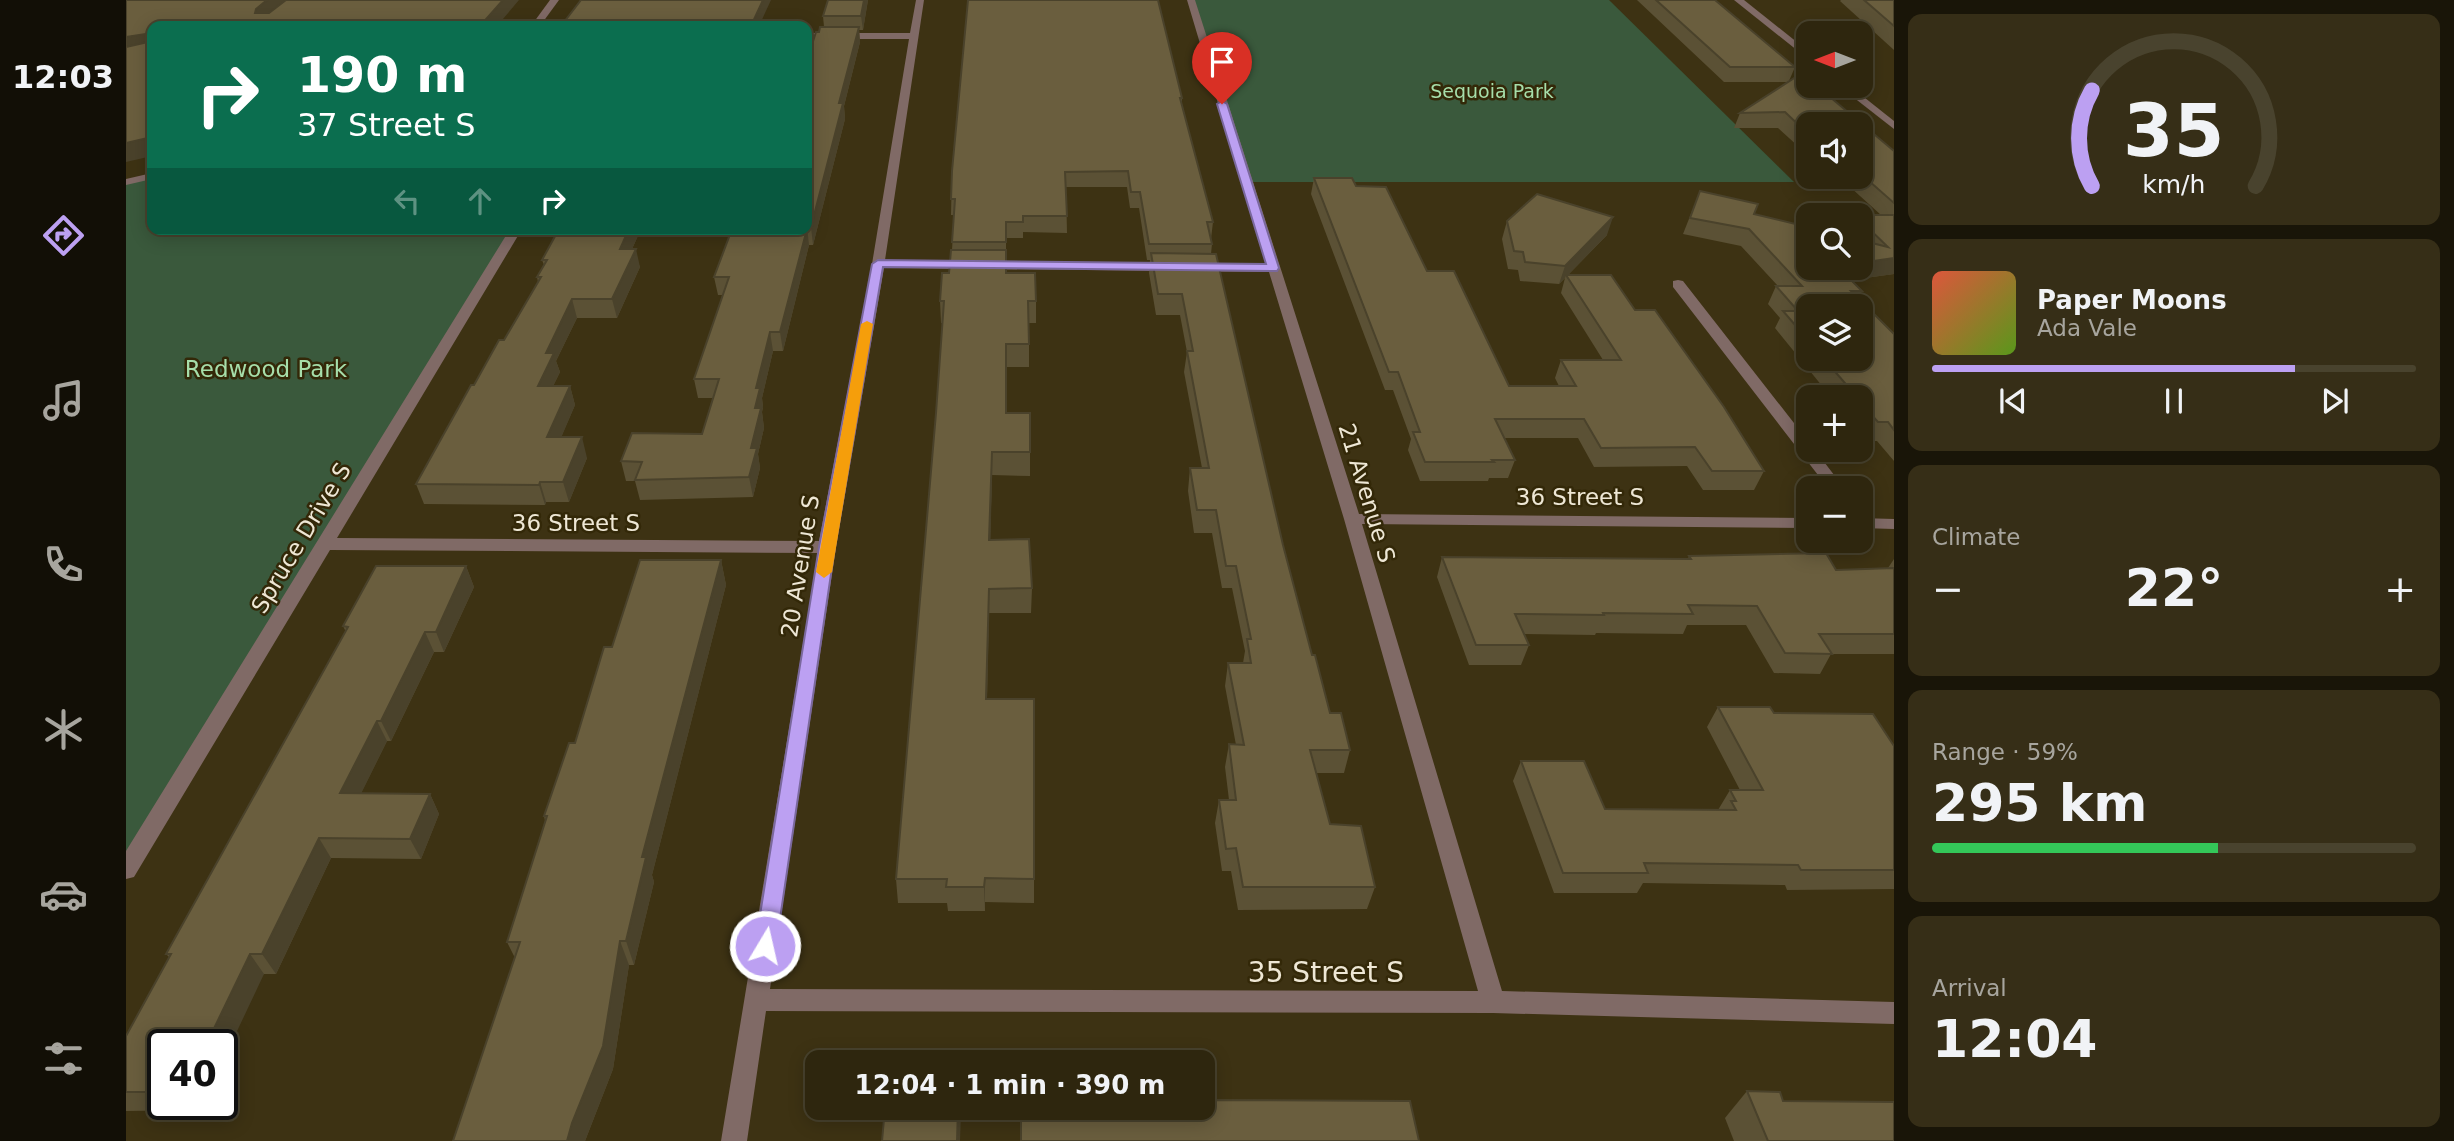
<!DOCTYPE html>
<html lang="en">
<head>
<meta charset="utf-8">
<style>
	body { margin:0; font-family:"DejaVu Sans",sans-serif; background:#362e17; color:#f1f3f6; height:100vh; display:flex; flex-direction:column; font-size:26px; white-space:nowrap }
	* { box-sizing:border-box; margin:0 }
	p { font-size:23px; color:#a7a59e }
	.icon { flex:none; width:38px; height:38px; fill:none; stroke:currentColor; stroke-width:2; stroke-linecap:round; stroke-linejoin:round }
	.map { position:relative; flex:1; overflow:hidden }
	.sheet { display:flex; flex-direction:column; gap:14px; padding:14px; background:#191508; width:560px }
	.sheet>* { flex:none }
	.guide { position:absolute; left:21px; top:21px; width:665px; height:214px; border-radius:14px; box-shadow:0 4px 18px #0003,0 0 0 2px #49432e; background:#0b6e4f; color:#fff; overflow:hidden }
	.needle { width:46px; rotate:270deg }
	.fabs { position:absolute; left:1670px; top:21px; display:grid; gap:14px }
	.fabs a { display:grid; place-items:center; width:77px; height:77px; border-radius:14px; background:#2e260e; box-shadow:0 4px 18px #0003,0 0 0 2px #49432e; font-size:35px }
	.speed { position:absolute; left:21px; top:1029px; display:flex; gap:14px; font-size:35px; font-weight:700; text-align:center }
	.speed>* { display:grid; place-content:center; width:91px; height:91px; border-radius:50%; background:#2e260e; box-shadow:0 4px 18px #0003,0 0 0 2px #49432e; line-height:1 }
	.speed .limit { border:4px solid #111; border-radius:10px; background:#fff; color:#111 }
	.pin { position:absolute; display:grid; place-items:center; width:60px; height:60px; color:#fff; margin:-72px -30px; border-radius:50% 50% 50% 0; rotate:-45deg; box-shadow:0 0 7px #0007 }
	.pin .icon { rotate:45deg }
	.me { position:absolute; width:77px; margin:-38px; rotate:9deg; stroke-linejoin:round; filter:drop-shadow(0 0 5px #0008) }
	.turn { display:flex; align-items:center; gap:24px; height:147px; padding:0 35px; font-size:32px }
	.turn .icon { width:91px; height:91px; stroke-width:2.5 }
	.turn b { display:block; font-size:49px; line-height:60px }
	.lanes { display:flex; align-items:center; height:66px; padding:0 35px; background:#0003; justify-content:center; gap:35px; direction:ltr }
	.lanes .off { opacity:.35 }
	.big { font-size:52px; font-weight:600; line-height:1.1 }
	.sheet .card { flex:1; display:flex; flex-direction:column; justify-content:center; gap:10px; min-width:0; padding:0 24px; border-radius:14px; background:#362e17 }
	.sheet .dial { align-items:center; gap:0 }
	.dial svg { height:182px; overflow:visible; fill:none; stroke:#49432e; stroke-width:7; stroke-linecap:round; text-anchor:middle }
	.dial text { fill:#f1f3f6; stroke:none }
	.song { display:flex; align-items:center; gap:21px }
	.cover { width:84px; height:84px; border-radius:10px; background:linear-gradient(135deg,hsl(10 70% 55%),hsl(90 70% 35%)) }
	.played { height:7px; border-radius:4px; background:linear-gradient(90deg,#bca0f2 75%,#49432e 75%) }
	.keys { display:flex; justify-content:space-around; direction:ltr }
	.heat { display:flex; justify-content:space-between; align-items:center; font-size:38px; direction:ltr }
	.charge { height:10px; border-radius:5px; background:linear-gradient(90deg,#34c759 59%,#49432e 0) }
	.trip { position:absolute; left:679px; top:1050px; width:410px; height:70px; border-radius:14px; background:#2e260e; box-shadow:0 4px 18px #0003,0 0 0 2px #49432e; font-weight:600; line-height:70px; text-align:center }
	main { display:flex; flex:1; min-height:0 }
	.menu { display:flex; flex-direction:column; width:126px; justify-content:space-around; align-items:center; background:#120f06; color:#a7a59e }
	.menu .icon { width:49px; height:49px }
	.menu .current { color:#bca0f2 }
	.menu b { font-size:32px; color:#f1f3f6 }
	.map>svg:first-child { display:block }
</style>
</head>
<body>
<main>
<nav class="menu">
<b>12:03</b>
<svg class="icon current" aria-label="directions" viewBox="0 0 24 24"><path d="M12 3l9 9-9 9-9-9zM9 14v-3h6M13 9l2 2-2 2"/></svg>
<svg class="icon" aria-label="music" viewBox="0 0 24 24"><path d="M9 18V5l10-2v13"/><circle cx="6" cy="18" r="3"/><circle cx="16" cy="16" r="3"/></svg>
<svg class="icon" aria-label="phone" viewBox="0 0 24 24"><path d="M5 4h4l2 5-3 2q2 4 5 5l2-3 5 2v4C11 20 4 13 5 4z"/></svg>
<svg class="icon" aria-label="climate" viewBox="0 0 24 24"><path d="M12 3v18M4 7l16 10M4 17L20 7"/></svg>
<svg class="icon" aria-label="car" viewBox="0 0 24 24"><path d="M5 17H2v-5l4-1 3-4h7l3 4 3 1v5h-3M9 17h6M6 11h13"/><circle cx="7" cy="17" r="2"/><circle cx="17" cy="17" r="2"/></svg>
<svg class="icon" aria-label="filters" viewBox="0 0 24 24"><path d="M4 7h16M4 17h16"/><circle cx="9" cy="7" r="2"/><circle cx="15" cy="17" r="2"/></svg>
</nav>
<div class="map">
<svg width="1768" height="1141" viewBox="0 0 1768 1141">
	<rect width="100%" height="100%" fill="#3d3213"/>
	<g fill="#3a593c">
		<polygon points="1065,0 1483,0 1668,182 1120,182"/>
		<polygon points="26,176 26,229 390,229 0,870 0,182"/>
	</g>
	<g fill="none" stroke-linecap="round" stroke-linejoin="round">
		<g fill="#806a66" fill-rule="evenodd">
			<polygon points="424,0 433,0 414,26 405,26"/>
			<path d="M790 0H798L759 260 1140 264 1061 0H1069L1233 514 1682 518V528L1236 524 1376 991 1768 1002V1024L1367 1013 640 1011 621 1141H595L692 553 204 550 8 877 0 879V851L384 229H396L211 538 693 541 746 264 783 39H681V33H784ZM758 268 1143 272 1218 519 1352 991 644 989 710 547Z"/>
			<polygon points="1608,0 1618,0 1682,51 1682,59"/>
			<polygon points="1713,86 1724,86 1768,121 1768,129"/>
			<polygon points="26,173 26,179 0,185 0,179"/>
			<polygon points="1552,280 1557,281 1682,441 1682,450 1689,450 1718,488 1702,488 1547,287 1547,281"/>
			<polygon points="1734,518 1768,519 1768,529 1734,528"/>
		</g>
	</g>
	<g fill="#5b5135" fill-rule="evenodd">
		<polygon points="702,0 742,0 737,30 733,30 734,42 718,106 719,119 687,245 683,245 657,351 647,351 636,398 637,407 636,412 638,428 632,454 634,468 627,497 514,500 509,481 500,481 495,461 576,434 587,398 572,398 568,379 597,295 592,295 588,277 681,229 693,32 698,27 697,16"/>
		<path d="M1511 0H1589L1669 67 1663 81 1676 73 1682 78V86H1691L1768 151V274L1725 280 1736 291 1732 298 1768 334V461L1751 441H1742L1734 432V397H1705L1649 328 1654 318 1642 304 1650 286H1652L1615 246 1557 234 1574 191 1632 204 1628 214 1682 227V268H1734V215H1729H1755L1713 177H1734V124H1682V149L1674 148 1652 128H1608L1614 113 1662 82H1598ZM1682 306H1734V359H1682Z"/>
		<polygon points="1715,0 1768,0 1768,50 1714,1"/>
		<polygon points="1056,98 1056,104 1087,222 1085,239 1086,244 1085,254 1157,545 1186,655 1204,713 1224,750 1218,773 1190,773 1204,824 1249,887 1241,909 1112,910 1105,871 1096,871 1089,823 1093,800 1103,800 1099,767 1103,744 1110,745 1099,686 1102,663 1117,663 1119,651 1106,588 1096,588 1086,533 1068,533 1062,491 1064,468 1076,468 1058,372 1061,352 1054,315 1030,315 1023,273 1024,260 1021,260 1013,208 1004,208 1001,187 940,187 941,233 897,232 897,238 880,238 880,273 910,301 910,323 903,323 903,367 880,367 880,413 904,413 904,476 866,475 864,540 906,588 905,613 863,613 861,699 908,879 908,903 859,902 859,911 822,911 821,903 772,903 770,879 810,413 817,323 815,323 814,301 823,273 826,250 828,215 825,215 826,171"/>
		<polygon points="1188,178 1230,186 1301,271 1383,386 1433,386 1429,378 1435,360 1477,360 1435,293 1439,278 1433,284 1394,281 1392,270 1382,269 1376,239 1381,221 1481,235 1442,275 1509,310 1638,471 1628,490 1577,490 1561,466 1468,467 1452,438 1378,438 1389,460 1382,478 1363,478 1362,481 1294,481 1282,450 1285,439 1267,390 1259,390 1185,194"/>
		<polygon points="433,229 515,229 506,249 514,267 491,318 451,318 430,361 434,372 427,386 444,386 449,405 435,437 461,458 443,502 420,502 419,505 298,504 290,484 348,385 378,340 412,282 411,277 418,265 416,260"/>
		<polygon points="1563,556 1710,570 1762,568 1768,559 1768,654 1705,654 1694,674 1648,673 1620,625 1561,625 1557,634 1470,633 1469,635 1398,634 1403,645 1395,665 1343,665 1311,577 1316,557 1562,559"/>
		<polygon points="595,560 600,585 526,875 528,882 508,965 503,965 487,1069 459,1141 327,1141 389,958 381,942 419,821 418,816 449,743 486,647"/>
		<polygon points="340,566 348,587 318,652 308,652 265,741 261,741 235,793 304,794 313,814 295,859 205,858 150,974 138,974 37,1045 37,1104 77,1104 74,1110 0,1111 0,1036 43,957 40,954 220,632 217,626"/>
		<polygon points="1592,707 1648,713 1768,746 1768,889 1661,890 1659,885 1517,883 1511,893 1428,893 1387,781 1395,761 1479,809 1592,810 1604,790 1614,790 1581,727"/>
		<polygon points="1621,1091 1657,1101 1768,1141 1608,1141 1599,1118"/>
	</g>
	<g fill="#4a422b">
		<polygon points="141,0 165,0 135,24 129,13 130,9"/>
		<polygon points="377,0 393,0 371,26 354,26"/>
		<polygon points="637,0 645,0 633,26 625,26"/>
		<polygon points="738,0 742,0 737,30 735,16"/>
		<polygon points="733,27 734,42 718,106 719,119 687,245 685,227 713,103"/>
		<polygon points="19,34 26,49 0,54 0,37"/>
		<polygon points="26,137 26,156 0,162 0,143"/>
		<polygon points="1487,217 1481,235 1441,276 1440,275 1439,278 1433,284 1439,266"/>
		<polygon points="681,227 683,245 657,351 654,332"/>
		<polygon points="503,229 515,229 498,267 494,249"/>
		<polygon points="510,249 514,267 491,318 486,299"/>
		<polygon points="1768,258 1768,274 1703,283 1710,268 1734,268 1734,263"/>
		<polygon points="446,299 451,318 430,361 434,372 418,405 412,386 420,353"/>
		<polygon points="644,332 647,351 636,398 637,407 636,412 638,428 632,454 634,468 627,497 623,477 630,388"/>
		<polygon points="444,386 449,405 427,457 421,437"/>
		<polygon points="456,437 461,458 443,502 437,482"/>
		<polygon points="866,452 866,475 864,564 863,540"/>
		<polygon points="414,482 420,502 419,505 413,485"/>
		<polygon points="595,560 600,585 526,875 528,882 508,965 500,941 516,857"/>
		<polygon points="340,566 348,587 318,652 310,632"/>
		<polygon points="863,589 863,613 860,723 860,699"/>
		<polygon points="299,632 308,652 265,741 255,721"/>
		<polygon points="251,721 261,741 225,814 214,793"/>
		<polygon points="304,794 313,814 295,859 284,839"/>
		<polygon points="193,838 205,858 150,974 136,954"/>
		<polygon points="859,878 859,911 858,887"/>
		<polygon points="494,941 503,965 487,1069 459,1141 441,1141"/>
		<polygon points="124,954 138,974 96,1063 96,1045 80,1045"/>
		<polygon points="68,1104 77,1104 74,1110"/>
		<polygon points="832,1108 834,1108 835,1114 834,1141 831,1141"/>
	</g>
	<g fill="#6a5e3e" stroke="#4a422b" stroke-width="2">
		<polygon points="0,0 141,0 130,9 129,13 143,13 160,0 377,0 354,26 358,26 26,26 26,137 0,143 0,47 22,42 19,34 0,37"/>
		<polygon points="455,0 637,0 625,26 435,26"/>
		<polygon points="702,0 738,0 735,16 697,16"/>
		<polygon points="842,0 1032,0 1056,98 1054,98 1087,222 1081,222 1086,244 1023,244 1014,192 1005,192 1002,171 939,172 941,216 897,216 897,222 880,222 880,242 826,242 829,199 825,199 826,171"/>
		<polygon points="1530,0 1589,0 1669,67 1604,67"/>
		<polygon points="1738,0 1768,0 1768,26"/>
		<polygon points="694,27 733,27 713,103 717,103 685,227 681,227 681,229 681,60 690,32 693,32"/>
		<polygon points="1676,73 1682,78 1682,86 1691,86 1768,151 1768,203 1734,173 1734,124 1682,124 1682,132 1680,132 1659,112 1614,113"/>
		<polygon points="1188,178 1226,178 1230,186 1260,187 1301,271 1328,271 1383,386 1450,386 1435,360 1495,360 1440,275 1485,275 1509,310 1529,310 1598,407 1638,471 1586,471 1569,447 1475,448 1458,419 1369,419 1389,460 1366,460 1368,462 1299,462 1287,432 1294,432 1272,372 1263,372"/>
		<polygon points="1574,191 1632,204 1628,214 1682,227 1682,268 1713,268 1736,291 1725,291 1768,334 1768,430 1762,422 1752,422 1734,402 1734,397 1731,397 1698,359 1734,359 1734,306 1682,306 1682,340 1657,311 1672,311 1650,286 1676,286 1623,229 1564,218"/>
		<polygon points="1411,194 1487,217 1439,266 1399,262 1397,252 1388,251 1381,221"/>
		<polygon points="1729,215 1768,215 1768,258 1734,263 1734,240 1762,247 1734,220 1734,215"/>
		<polygon points="433,229 503,229 494,249 510,249 486,299 446,299 420,353 428,353 412,386 444,386 421,437 456,437 437,482 414,482 413,485 290,484 345,385 348,385 373,340 378,340 415,277 411,277 421,260 416,260"/>
		<polygon points="606,229 681,229 654,332 644,332 630,388 634,388 629,408 635,408 625,448 631,448 623,477 509,480 516,462 495,461 506,433 576,434 593,379 568,379 603,277 588,277"/>
		<polygon points="825,250 880,250 880,273 909,273 910,301 902,301 903,344 880,344 880,413 904,413 904,452 866,452 863,540 903,539 906,588 863,589 860,699 908,699 908,879 859,878 858,887 820,887 821,879 770,879 810,413 818,301 814,301 816,273 823,273"/>
		<polygon points="1025,253 1090,254 1157,545 1186,655 1189,655 1204,713 1215,713 1224,750 1184,750 1204,824 1235,826 1249,887 1117,887 1110,848 1100,849 1093,800 1110,800 1103,744 1118,745 1102,663 1125,663 1121,639 1125,639 1110,566 1100,566 1090,510 1071,510 1064,468 1083,468 1061,351 1067,351 1056,294 1032,294"/>
		<polygon points="1700,553 1710,570 1768,568 1768,634 1693,634 1706,654 1659,653 1631,606 1562,605 1567,614 1477,613 1478,615 1389,614 1403,645 1350,645 1316,557 1565,559 1563,556"/>
		<polygon points="514,560 595,560 516,857 520,857 500,941 494,941 477,1046 446,1123 441,1141 327,1141 394,942 381,942 421,816 418,816 443,743 449,743 478,647 486,647"/>
		<polygon points="250,566 340,566 310,632 299,632 255,721 251,721 214,793 304,794 284,839 193,838 136,954 124,954 80,1045 37,1045 37,1092 0,1092 0,1036 45,954 40,954 222,627 217,626"/>
		<polygon points="1592,707 1644,707 1648,713 1747,714 1768,746 1768,870 1675,870 1672,865 1518,863 1522,873 1437,873 1395,761 1458,761 1479,809 1610,810 1605,801 1610,801 1604,790 1637,790"/>
		<polygon points="1621,1091 1654,1092 1657,1101 1768,1102 1768,1141 1642,1141"/>
		<polygon points="1076,1100 1284,1101 1293,1141 895,1141 895,1111 1068,1112 1068,1108 1076,1108"/>
		<polygon points="759,1108 832,1108 831,1141 756,1141"/>
	</g>
	<polygon fill="#bca0f2" stroke="#7a689d" stroke-width="2" points="1096,101 1101,104 1153,268 1151,271 757,267 709,547 650,946 647,953 639,956 632,953 629,946 693,547 746,264 752,260 1140,264 1091,104"/>
	<polygon fill="#f59e0b" points="741,321 747,324 706,572 698,578 690,572 735,324"/>
	<g text-anchor="middle" stroke-width="5" stroke-linejoin="round" paint-order="stroke">
		<g font-size="19" fill="#a6deaa" stroke="#332808">
			<text x="1366" y="98">Sequoia Park</text>
		</g>
		<g font-size="23" fill="#a6deaa" stroke="#332808">
			<text x="140" y="377">Redwood Park</text>
		</g>
		<g font-size="23" fill="#eee7d5" stroke="#332808">
			<text transform="translate(1241 493) rotate(73)" y="8">21 Avenue S</text>
			<text x="1454" y="505">36 Street S</text>
			<text x="450" y="531">36 Street S</text>
			<text transform="translate(175 538) rotate(-59)" y="8">Spruce Drive S</text>
			<text transform="translate(674 566) rotate(-81)" y="8">20 Avenue S</text>
		</g>
		<g font-size="28" fill="#eee7d5" stroke="#332808">
			<text x="1200" y="982">35 Street S</text>
		</g>
	</g>
</svg>
<div class="fabs">
<a><svg class="needle" viewBox="-14 -14 28 28"><path d="M0-13l5 13h-10z" fill="#e53935"/><path d="M0 13l5-13h-10z" fill="#a7a59e"/></svg></a>
<a><svg class="icon" aria-label="sound" viewBox="0 0 24 24"><path d="M4 9h4l5-4v14l-5-4H4zM17 9q2 3 0 6"/></svg></a>
<a><svg class="icon" aria-label="search" viewBox="0 0 24 24"><circle cx="10" cy="10" r="6"/><path d="M15 15l6 6"/></svg></a>
<a><svg class="icon" aria-label="layers" viewBox="0 0 24 24"><path d="M12 4l9 5-9 5-9-5zM3 14l9 5 9-5"/></svg></a>
<a>+</a>
<a>−</a>
</div>
<div class="speed"><div class="limit">40</div></div>
<div class="pin" style="left:1096px;top:104px;background:#d93025"><svg class="icon" aria-label="arrive" viewBox="0 0 24 24"><path d="M6 21V4h12l-3 4 3 4H6"/></svg></div>
<svg class="me" style="left:639px;top:946px" viewBox="-20 -20 40 40"><circle r="17" fill="#bca0f2" stroke="#fff" stroke-width="3"/><path d="M0-11L8 9 0 5-8 9z" fill="#fff"/></svg>
<div class="trip">12:04 · 1 min · 390 m</div>
<div class="guide">
<div class="turn"><svg class="icon" aria-label="right" viewBox="0 0 24 24"><path d="M7 20v-9h11M14 6l5 5-5 5"/></svg><div><b>190 m</b>37 Street S</div></div>
<div class="lanes"><svg class="icon off" aria-label="left" viewBox="0 0 24 24"><path d="M17 20v-9H6M10 6l-5 5 5 5"/></svg><svg class="icon off" aria-label="ahead" viewBox="0 0 24 24"><path d="M12 20V5M6 11l6-6 6 6"/></svg><svg class="icon" aria-label="right" viewBox="0 0 24 24"><path d="M7 20v-9h11M14 6l5 5-5 5"/></svg></div>
</div>
</div>
<section class="sheet">
<div class="card dial"><svg viewBox="0 0 100 80">
<path d="M14 69A42 42 0 1 1 86 69"/>
<path d="M14 69A42 42 0 0 1 14 27" stroke="#bca0f2"/>
<text x="50" y="56" font-size="32" font-weight="700">35</text>
<text x="50" y="72" font-size="11">km/h</text>
</svg></div>
<div class="card">
<div class="song"><i class="cover"></i><div><b>Paper Moons</b><p>Ada Vale</p></div></div>
<div class="played"></div>
<div class="keys"><svg class="icon" aria-label="previous" viewBox="0 0 24 24"><path d="M18 5L8 12l10 7zM5 5v14"/></svg><svg class="icon" aria-label="pause" viewBox="0 0 24 24"><path d="M8 5v14M16 5v14"/></svg><svg class="icon" aria-label="next" viewBox="0 0 24 24"><path d="M6 5l10 7-10 7zM19 5v14"/></svg></div>
</div>
<div class="card"><p>Climate</p>
<div class="heat"><a>−</a><b class="big">22°</b><a>+</a></div>
</div>
<div class="card"><p>Range · 59%</p><b class="big">295 km</b><div class="charge"></div></div>
<div class="card"><p>Arrival</p><b class="big">12:04</b></div>
</section>
</main>
</body>
</html>
